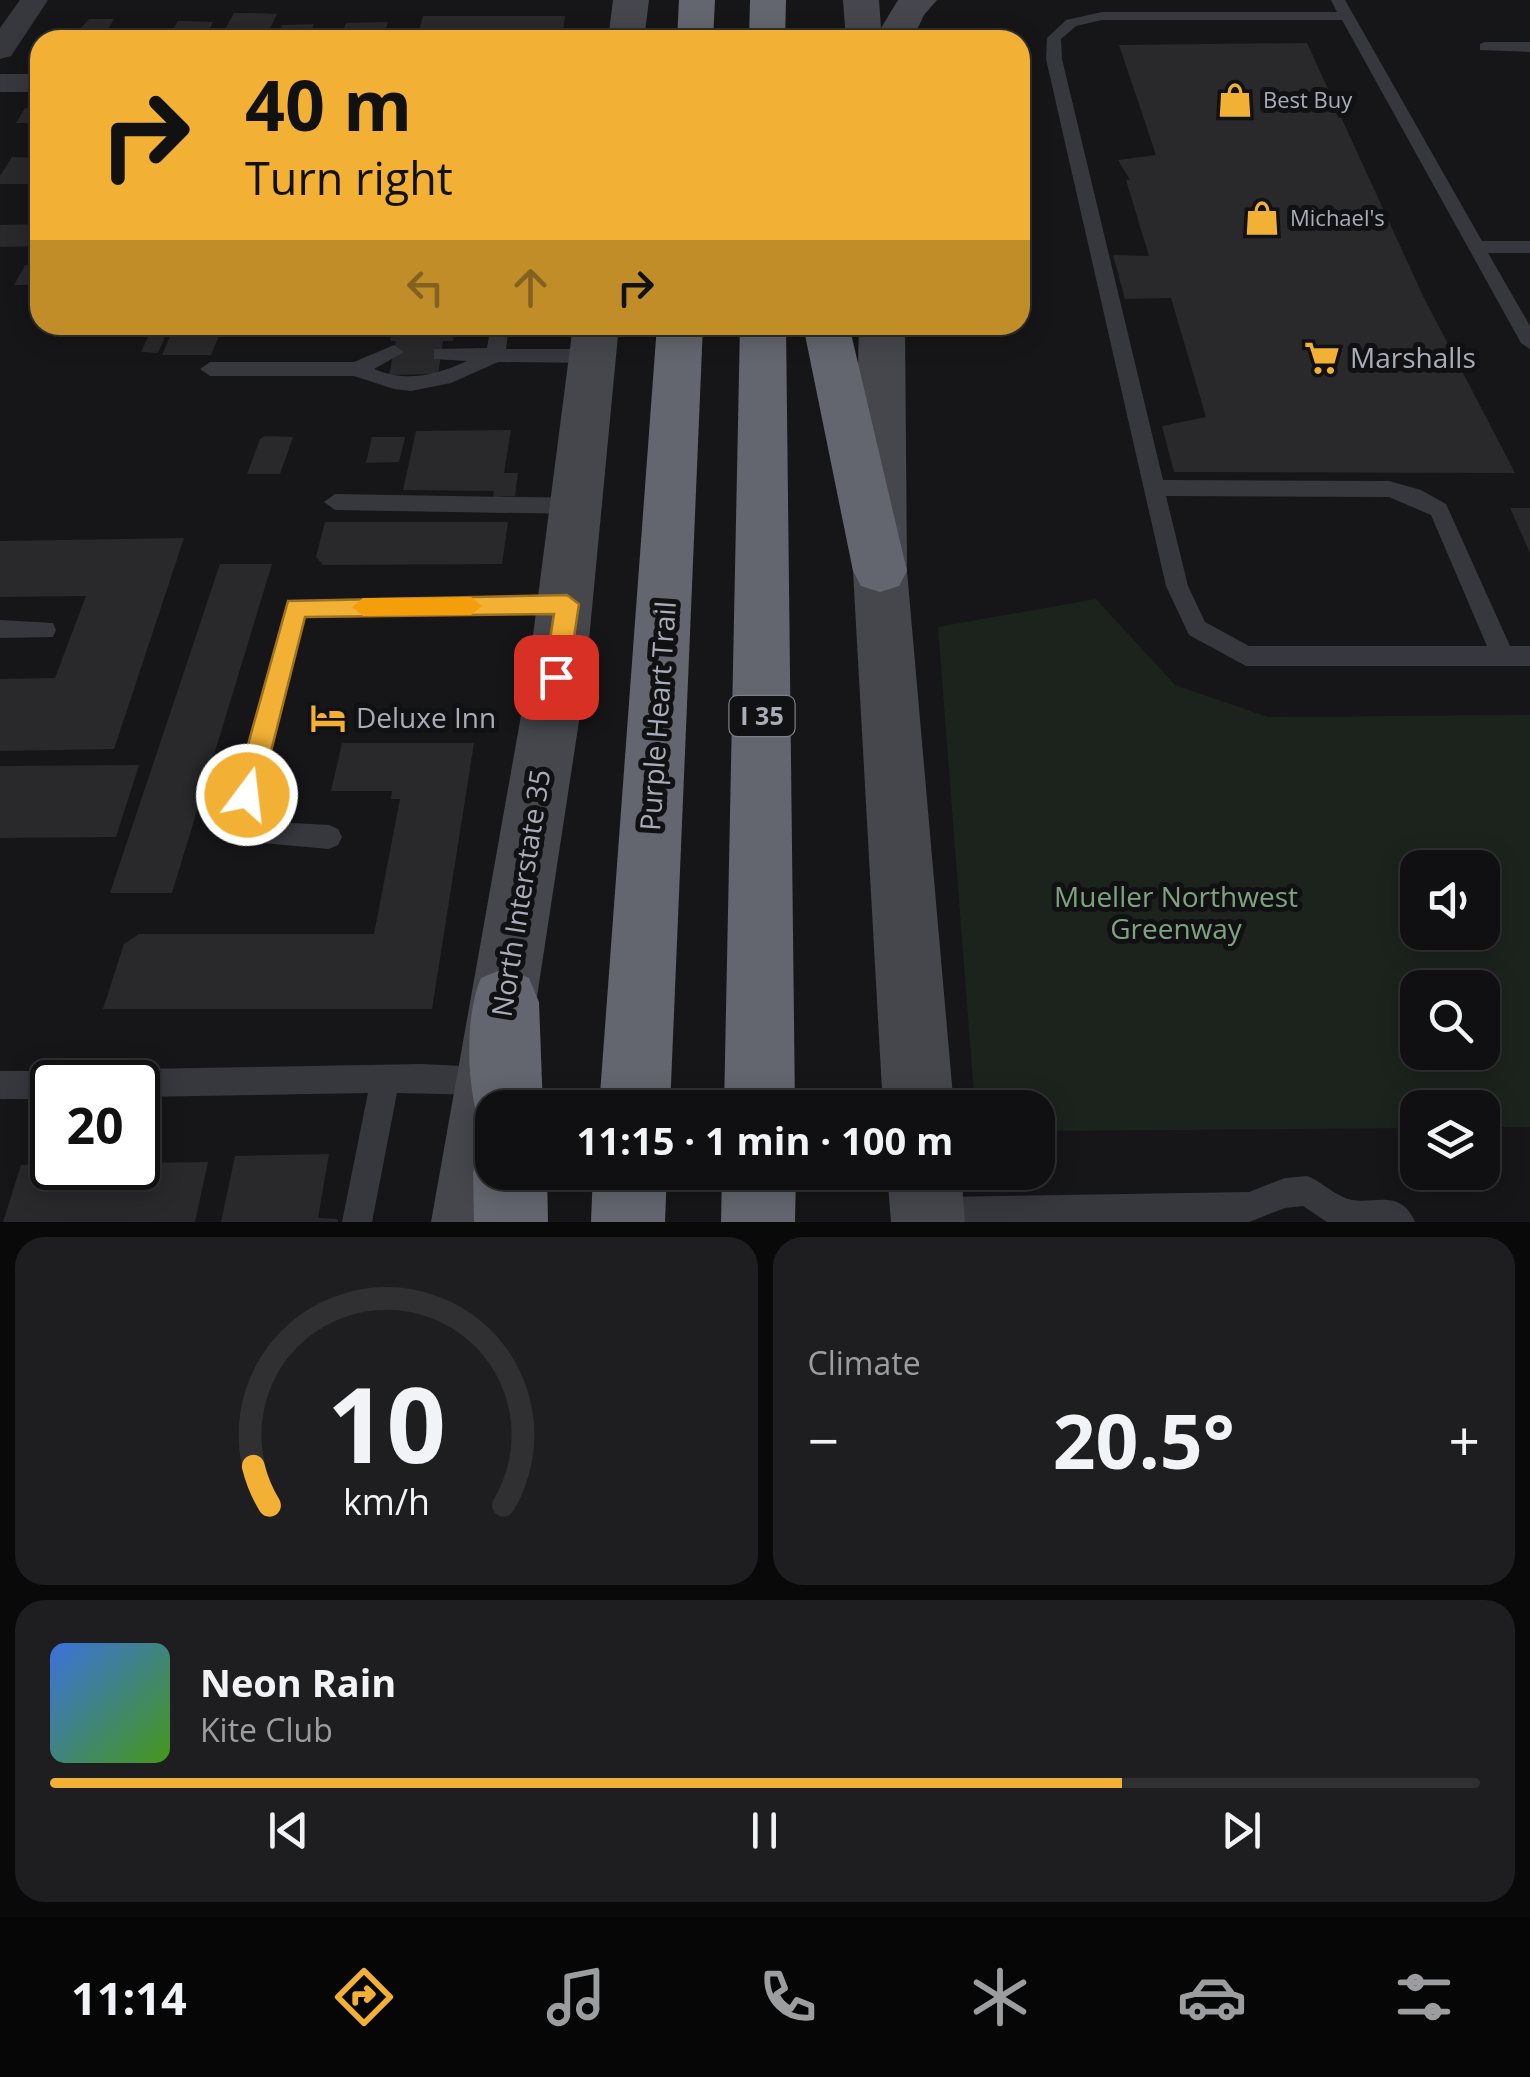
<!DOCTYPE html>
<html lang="en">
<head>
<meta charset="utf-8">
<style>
	body { margin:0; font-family:"Open Sans",sans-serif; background:#1e1e20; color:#f1f3f6; height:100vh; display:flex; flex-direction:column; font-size:38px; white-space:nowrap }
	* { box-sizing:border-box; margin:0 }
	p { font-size:32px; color:#9c9d9f }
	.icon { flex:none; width:55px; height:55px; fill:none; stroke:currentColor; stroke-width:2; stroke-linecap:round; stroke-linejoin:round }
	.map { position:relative; height:1222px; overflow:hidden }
	.side { display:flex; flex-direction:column; gap:15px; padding:15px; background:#09090a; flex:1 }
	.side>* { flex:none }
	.banner { position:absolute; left:30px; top:30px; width:1000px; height:305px; border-radius:30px; box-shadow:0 5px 25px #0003,0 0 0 2px #303032; background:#f2b134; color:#111; overflow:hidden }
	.controls { position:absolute; left:1400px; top:850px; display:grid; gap:20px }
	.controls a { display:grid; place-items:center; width:100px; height:100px; border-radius:20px; background:#101012; box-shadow:0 5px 25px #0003,0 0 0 2px #303032; font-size:50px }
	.speed { position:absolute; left:30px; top:1060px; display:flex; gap:20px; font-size:50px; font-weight:700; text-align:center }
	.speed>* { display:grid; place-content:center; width:130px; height:130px; border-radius:50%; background:#101012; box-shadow:0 5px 25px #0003,0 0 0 2px #303032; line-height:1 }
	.speed .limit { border:5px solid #111; border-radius:15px; background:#fff; color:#111 }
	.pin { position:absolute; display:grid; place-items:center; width:85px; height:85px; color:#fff; margin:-42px; border-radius:20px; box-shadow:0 5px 15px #0006 }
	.me { position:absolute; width:110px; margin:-55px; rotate:15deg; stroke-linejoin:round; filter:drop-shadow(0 0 8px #0008) }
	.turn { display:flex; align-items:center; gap:35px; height:210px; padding:0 50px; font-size:45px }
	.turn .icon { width:130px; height:130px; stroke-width:2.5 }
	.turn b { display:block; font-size:70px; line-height:85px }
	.lanes { display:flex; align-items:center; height:95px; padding:0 50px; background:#0003; justify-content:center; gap:50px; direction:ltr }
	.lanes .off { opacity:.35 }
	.big { font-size:75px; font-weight:700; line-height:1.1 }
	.side .tile { flex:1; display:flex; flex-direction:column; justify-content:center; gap:15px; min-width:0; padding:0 35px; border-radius:30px; background:#1e1e20 }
	.side .dial { align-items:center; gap:0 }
	.dial svg { height:260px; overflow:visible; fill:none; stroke:#303032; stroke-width:7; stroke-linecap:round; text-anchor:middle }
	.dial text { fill:#f1f3f6; stroke:none }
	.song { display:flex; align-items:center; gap:30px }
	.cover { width:120px; height:120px; border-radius:15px; background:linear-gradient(135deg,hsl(220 70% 55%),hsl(100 70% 35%)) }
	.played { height:10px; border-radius:5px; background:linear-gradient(90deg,#f2b134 75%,#303032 75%) }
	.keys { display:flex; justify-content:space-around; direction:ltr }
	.heat { display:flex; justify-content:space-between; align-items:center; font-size:55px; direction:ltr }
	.side .tiles { flex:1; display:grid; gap:15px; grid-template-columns:1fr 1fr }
	.tile:last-child { grid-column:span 2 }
	.trip { position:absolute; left:475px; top:1090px; width:580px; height:100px; border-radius:30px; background:#101012; box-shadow:0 5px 25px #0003,0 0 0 2px #303032; font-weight:700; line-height:100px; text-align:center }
	.tabs { display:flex; height:160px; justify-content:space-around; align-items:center; background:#060607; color:#9c9d9f }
	.tabs .icon { width:70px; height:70px }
	.tabs .selected { color:#f2b134 }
	.tabs b { font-size:45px; color:#f1f3f6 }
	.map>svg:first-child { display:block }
</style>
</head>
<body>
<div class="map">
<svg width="1530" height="1222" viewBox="0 0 1530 1222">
	<rect width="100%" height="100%" fill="#161618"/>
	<path fill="#1c231d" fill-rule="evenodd" d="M1096 599 1175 685 1268 717 1530 715V1127H1483L1482 1108H1418L1417 1128 1038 1131V1108L975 1107 938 627ZM1418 868H1482V932H1418ZM1418 988H1482V1052H1418Z"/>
	<g fill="#29292c">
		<polygon points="234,13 253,13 277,14 269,31 259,31 255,40 219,40"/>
		<polygon points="423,16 565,16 563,31 465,31 463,40 416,40"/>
		<polygon points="89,19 114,19 107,31 121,31 116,40 70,40"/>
		<polygon points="178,21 183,21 213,22 204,40 167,40"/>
		<polygon points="388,22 382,40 340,40 346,23"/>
		<polygon points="314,24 308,40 275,40 282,25"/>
		<polygon points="1307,43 1424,298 1515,473 1174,472 1162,426 1206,417 1171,298 1125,299 1113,255 1149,256 1126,180 1130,180 1118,160 1156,155 1119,45"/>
		<polygon points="25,108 40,108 40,133 28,133 34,123 16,123"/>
		<polygon points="12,157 40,158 40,184 0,184 0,176"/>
		<polygon points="40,224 40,246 0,247 0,225"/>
		<polygon points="40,264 40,285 14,285 25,265"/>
		<polygon points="394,325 456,325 453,341 443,341 438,374 389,375 396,341 390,341"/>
		<polygon points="174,327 202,327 222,328 211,355 162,355"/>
		<polygon points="152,328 169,328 158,353 141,352"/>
		<polygon points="511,430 504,473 518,473 515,496 493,497 494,491 403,490 416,431"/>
		<polygon points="265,436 293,437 280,474 247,474 260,439"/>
		<polygon points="372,437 405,437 399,462 366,463"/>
		<polygon points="1510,508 1530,508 1530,553"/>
		<polygon points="325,522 508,522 502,564 323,565 316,557"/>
		<polygon points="184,538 114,749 0,751 0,679 55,678 86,596 0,597 0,541"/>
		<polygon points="220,564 272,564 172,893 110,893"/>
		<polygon points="342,743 474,743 432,1009 103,1009 124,944 139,934 374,934 400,799 391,799 392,791 331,791"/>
		<polygon points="139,765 116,837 0,838 0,766"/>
		<polygon points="329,1154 318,1218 338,1219 338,1222 221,1222 235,1156"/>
		<polygon points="208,1162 195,1222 3,1222 21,1165 138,1168 138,1163"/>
	</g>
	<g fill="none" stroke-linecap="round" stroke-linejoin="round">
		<g fill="#37383d" fill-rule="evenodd">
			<path d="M1331 0H1345L1482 241H1530V253H1488L1530 326V349L1521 343 1342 20H1102L1076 26 1061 39 1062 59 1163 480 1389 481 1421 490 1446 504 1510 646H1530V666H1246L1189 635 1166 586 1046 59 1047 38 1066 20 1102 12H1337ZM1166 496 1389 497 1431 515 1487 646H1249L1205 622 1188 586Z"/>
			<polygon points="1485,42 1530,42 1530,52 1480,50 1480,44"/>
			<path d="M491 325H509L506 349H593L603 356 593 363 498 362 451 383 411 391 394 389 354 376H210L200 369 210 362H354L394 345 404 352 374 369C406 383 436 375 467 361L434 359V349L487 348Z"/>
			<polygon points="335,494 577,498 588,506 577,514 335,510 324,502"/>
			<polygon points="564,596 572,599 575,605 572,611 564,614 305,617 252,821 329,825 338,829 342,837 338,845 329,849 228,840 224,832 288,602"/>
			<polygon points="0,620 53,623 56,630 53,637 0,638"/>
			<polygon points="421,1064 483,1067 493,1071 497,1081 493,1091 483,1095 397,1093 372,1222 342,1222 368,1093 138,1097 138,1082 124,1082 128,1073 138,1069"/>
			<polygon points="0,1071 52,1071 62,1075 65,1082 52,1082 52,1099 0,1099"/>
			<path d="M1307 1176C1320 1181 1330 1191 1343 1197 1368 1209 1399 1184 1415 1222H1327L1303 1206 1285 1208 1249 1222H924L920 1212 924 1201 935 1197 1249 1192 1285 1178Z"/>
		</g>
		<g fill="#37383d" fill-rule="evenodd">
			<polygon points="20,0 48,0 11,56 0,59 0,28"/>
			<rect x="0" y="74" width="40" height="18"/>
		</g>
		<g fill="#45474d" fill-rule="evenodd">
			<polygon points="613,0 649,0 644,40 608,40"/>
			<polygon points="843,0 879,0 881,28 898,0 937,0 924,15 912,40 846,40"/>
			<polygon points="573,325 619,325 585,682 520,1108 492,1108 492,1172 512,1172 505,1222 431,1222 527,682"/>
			<polygon points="859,325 905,325 907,571 954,1108 883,1108 853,571"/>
			<polygon points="887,1172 961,1172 965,1222 891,1222"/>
		</g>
		<g fill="#63666e" fill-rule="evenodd">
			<polygon points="679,0 715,0 713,40 677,40"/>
			<polygon points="750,0 786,0 785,40 749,40"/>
			<polygon points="657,325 703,325 670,1108 599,1108"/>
			<polygon points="740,325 786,325 795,1108 724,1108"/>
			<polygon points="803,325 849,325 907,571 899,586 880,592 861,586 853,571"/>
			<path d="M505 968 529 978 539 1002 543 1108H492V1137L483 1133C466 1093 464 1018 481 978Z"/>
			<polygon points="492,1143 492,1172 547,1172 548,1222 474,1222 473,1172 484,1146"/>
			<polygon points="593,1172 667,1172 665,1222 591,1222"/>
			<polygon points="722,1172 796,1172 795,1222 721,1222"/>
		</g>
	</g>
	<polygon fill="#f2b134" stroke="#9d7322" stroke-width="2.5" points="567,595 579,604 568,677 564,684 548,684 544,677 554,614 305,617 260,795 256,803 247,806 238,803 234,795 288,601"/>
	<polygon fill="#f59e0b" points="471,597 482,606 471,615 363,616 352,607 363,598"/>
	<defs>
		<symbol id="shop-bare" viewBox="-9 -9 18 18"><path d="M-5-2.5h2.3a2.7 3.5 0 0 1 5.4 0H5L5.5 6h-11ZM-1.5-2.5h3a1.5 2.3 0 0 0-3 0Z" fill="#f2b134" stroke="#111113" stroke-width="2.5" paint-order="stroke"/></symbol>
		<symbol id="supermarket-bare" viewBox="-9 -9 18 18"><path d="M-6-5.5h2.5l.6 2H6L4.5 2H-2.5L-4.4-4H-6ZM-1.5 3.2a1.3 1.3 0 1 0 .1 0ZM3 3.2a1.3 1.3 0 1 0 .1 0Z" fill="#f2b134" stroke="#111113" stroke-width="2.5" paint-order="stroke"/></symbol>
		<symbol id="hotel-bare" viewBox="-9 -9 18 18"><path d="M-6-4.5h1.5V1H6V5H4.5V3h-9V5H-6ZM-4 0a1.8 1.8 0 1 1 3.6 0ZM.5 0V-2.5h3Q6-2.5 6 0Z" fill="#f2b134" stroke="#111113" stroke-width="2.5" paint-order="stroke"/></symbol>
	</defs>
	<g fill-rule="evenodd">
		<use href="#shop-bare" x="1210" y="75" width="50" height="50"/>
		<use href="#shop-bare" x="1237" y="193" width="50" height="50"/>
		<use href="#supermarket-bare" x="1297" y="333" width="50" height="50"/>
		<use href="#hotel-bare" x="303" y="693" width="50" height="50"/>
	</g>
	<g text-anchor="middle" stroke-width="10" stroke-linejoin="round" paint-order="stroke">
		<g font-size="22" fill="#a8adb8" stroke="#111113" text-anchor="start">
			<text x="1263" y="108">Best Buy</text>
			<text x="1290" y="226">Michael's</text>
		</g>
		<rect fill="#111113" stroke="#7b7e86" stroke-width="2.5" x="729.5" y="696" width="65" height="40" rx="8"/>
		<g font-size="25" font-weight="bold" fill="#a8adb8">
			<text x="762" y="725">I 35</text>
		</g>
		<g font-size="28" fill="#a8adb8" stroke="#111113" text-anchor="start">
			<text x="1350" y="368">Marshalls</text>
			<text x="356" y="728">Deluxe Inn</text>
		</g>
		<g font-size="28" fill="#a8adb8" stroke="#111113">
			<text transform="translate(658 716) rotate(-86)" y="10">Purple Heart Trail</text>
			<text transform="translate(521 893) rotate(-81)" y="10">North Interstate 35</text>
		</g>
		<g font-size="28" fill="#7fa381" stroke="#111113">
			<text x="1176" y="907">Mueller Northwest<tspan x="1176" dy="32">Greenway</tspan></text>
		</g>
	</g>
</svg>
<div class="controls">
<a><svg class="icon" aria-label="sound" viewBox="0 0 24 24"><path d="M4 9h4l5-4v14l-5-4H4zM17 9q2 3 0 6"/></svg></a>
<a><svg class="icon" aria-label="search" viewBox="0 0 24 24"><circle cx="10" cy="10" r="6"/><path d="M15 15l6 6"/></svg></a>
<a><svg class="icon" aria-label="layers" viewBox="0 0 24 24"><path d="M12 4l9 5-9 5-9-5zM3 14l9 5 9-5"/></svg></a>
</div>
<div class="speed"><div class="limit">20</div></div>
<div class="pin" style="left:556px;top:677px;background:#d93025"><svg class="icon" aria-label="arrive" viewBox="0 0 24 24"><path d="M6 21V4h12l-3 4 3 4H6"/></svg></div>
<svg class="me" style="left:247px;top:795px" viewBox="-20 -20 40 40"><circle r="17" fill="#f2b134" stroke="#fff" stroke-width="3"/><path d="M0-11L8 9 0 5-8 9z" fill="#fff"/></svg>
<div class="trip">11:15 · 1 min · 100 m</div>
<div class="banner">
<div class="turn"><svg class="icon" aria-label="right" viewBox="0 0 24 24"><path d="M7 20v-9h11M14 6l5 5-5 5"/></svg><div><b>40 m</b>Turn right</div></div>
<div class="lanes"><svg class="icon off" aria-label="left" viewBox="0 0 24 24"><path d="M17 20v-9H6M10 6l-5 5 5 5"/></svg><svg class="icon off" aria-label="ahead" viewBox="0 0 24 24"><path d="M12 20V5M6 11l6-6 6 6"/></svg><svg class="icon" aria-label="right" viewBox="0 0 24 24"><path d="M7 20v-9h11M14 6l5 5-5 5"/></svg></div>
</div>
</div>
<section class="side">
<div class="tiles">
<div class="tile dial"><svg viewBox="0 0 100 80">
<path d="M14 69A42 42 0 1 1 86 69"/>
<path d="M14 69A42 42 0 0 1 9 57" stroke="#f2b134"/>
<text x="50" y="56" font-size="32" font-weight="700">10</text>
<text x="50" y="72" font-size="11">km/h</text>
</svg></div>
<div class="tile"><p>Climate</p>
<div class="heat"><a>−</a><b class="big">20.5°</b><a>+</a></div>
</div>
<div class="tile">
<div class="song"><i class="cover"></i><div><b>Neon Rain</b><p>Kite Club</p></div></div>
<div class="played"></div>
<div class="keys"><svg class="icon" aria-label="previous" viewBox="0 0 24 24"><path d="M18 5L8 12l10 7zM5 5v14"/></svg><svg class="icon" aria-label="pause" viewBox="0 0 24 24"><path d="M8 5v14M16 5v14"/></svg><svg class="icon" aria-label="next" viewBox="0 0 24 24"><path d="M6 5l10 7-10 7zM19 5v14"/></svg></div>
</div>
</div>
</section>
<nav class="tabs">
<b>11:14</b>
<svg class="icon selected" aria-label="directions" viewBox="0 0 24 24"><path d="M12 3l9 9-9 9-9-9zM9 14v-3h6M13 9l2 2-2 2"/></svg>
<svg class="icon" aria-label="music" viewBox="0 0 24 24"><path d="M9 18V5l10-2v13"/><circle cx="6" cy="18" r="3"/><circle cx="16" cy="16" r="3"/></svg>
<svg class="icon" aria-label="phone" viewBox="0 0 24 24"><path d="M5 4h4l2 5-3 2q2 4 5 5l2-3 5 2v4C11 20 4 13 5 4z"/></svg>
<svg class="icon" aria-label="climate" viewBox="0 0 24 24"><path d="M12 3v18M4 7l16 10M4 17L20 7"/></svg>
<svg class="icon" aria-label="car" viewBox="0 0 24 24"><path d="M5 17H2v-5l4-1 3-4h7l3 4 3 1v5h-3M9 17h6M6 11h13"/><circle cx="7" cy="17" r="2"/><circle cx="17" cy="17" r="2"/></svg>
<svg class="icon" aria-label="filters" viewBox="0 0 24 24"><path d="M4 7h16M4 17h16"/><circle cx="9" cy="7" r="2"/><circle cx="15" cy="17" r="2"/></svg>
</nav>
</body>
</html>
